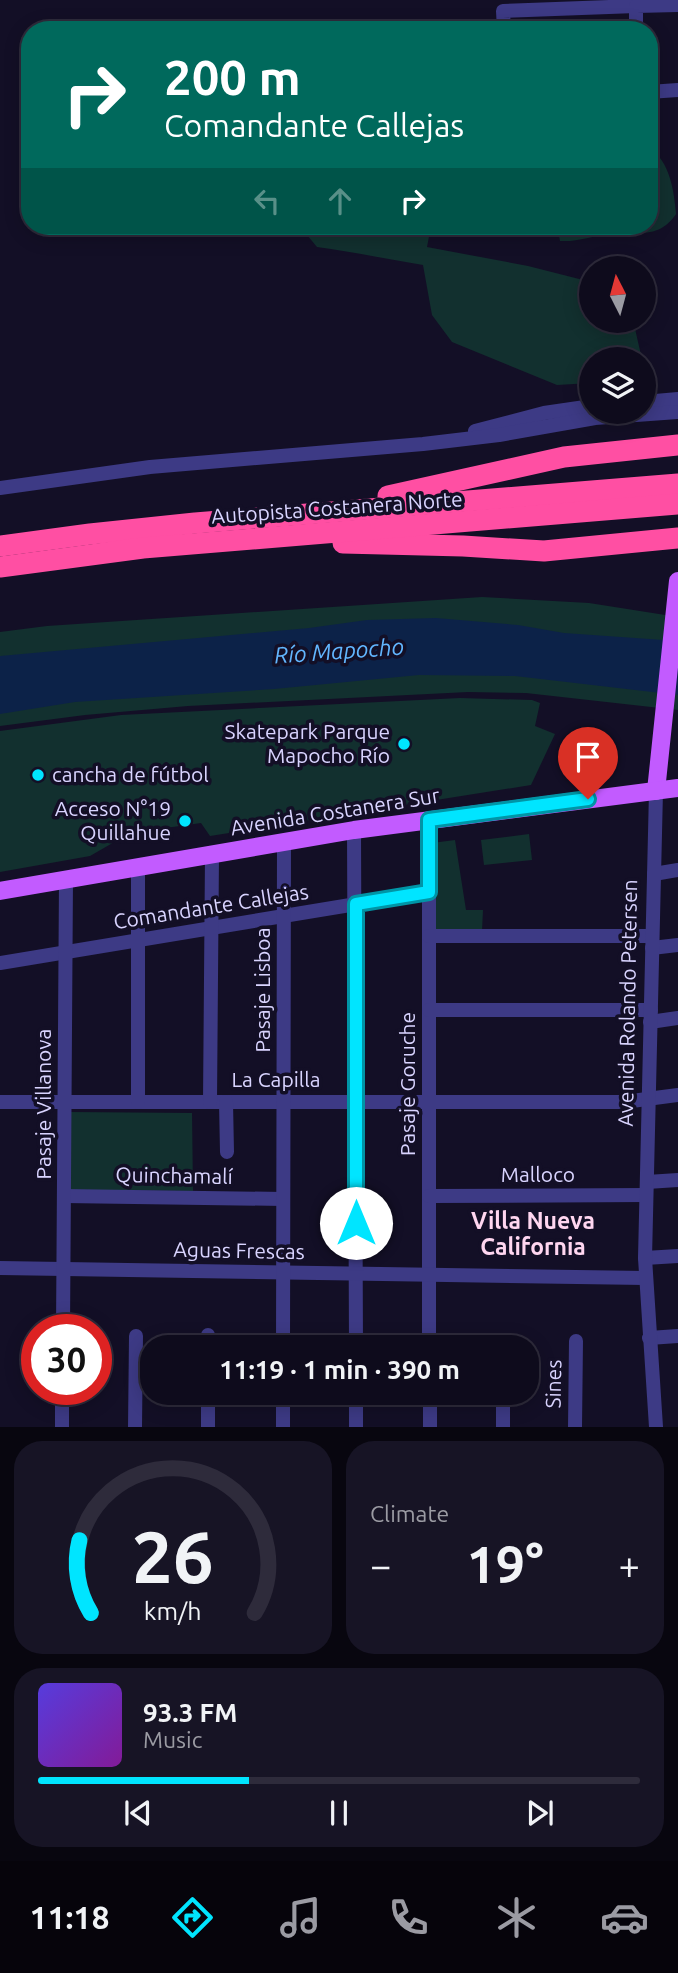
<!DOCTYPE html>
<html lang="en">
<head>
<meta charset="utf-8">
<style>
	body { margin:0; font-family:Ubuntu,sans-serif; background:#171425; color:#f1f3f6; height:100vh; display:flex; flex-direction:column; font-size:26px; white-space:nowrap }
	* { box-sizing:border-box; margin:0 }
	p { font-size:23px; color:#9b9ba3 }
	.icon { flex:none; width:38px; height:38px; fill:none; stroke:currentColor; stroke-width:2; stroke-linecap:round; stroke-linejoin:round }
	.map { position:relative; height:1427px; overflow:hidden }
	.side { display:flex; flex-direction:column; gap:14px; padding:14px; background:#08060f; flex:1 }
	.side>* { flex:none }
	.banner { position:absolute; left:21px; top:21px; width:637px; height:214px; border-radius:28px; box-shadow:0 4px 18px #0003,0 0 0 2px #2e2b3b; background:#00695c; color:#fff; overflow:hidden }
	.needle { width:46px; rotate:354deg }
	.tools { position:absolute; left:579px; top:256px; display:grid; gap:14px }
	.tools a { display:grid; place-items:center; width:77px; height:77px; border-radius:50%; background:#0e0b1c; box-shadow:0 4px 18px #0003,0 0 0 2px #2e2b3b; font-size:35px }
	.speed { position:absolute; left:21px; top:1314px; display:flex; gap:14px; font-size:35px; font-weight:700; text-align:center }
	.speed>* { display:grid; place-content:center; width:91px; height:91px; border-radius:50%; background:#0e0b1c; box-shadow:0 4px 18px #0003,0 0 0 2px #2e2b3b; line-height:1 }
	.speed .limit { border:10px solid #d22; background:#fff; color:#111 }
	.pin { position:absolute; display:grid; place-items:center; width:60px; height:60px; color:#fff; margin:-72px -30px; border-radius:50% 50% 50% 0; rotate:-45deg; box-shadow:0 0 7px #0007 }
	.pin .icon { rotate:45deg }
	.me { position:absolute; width:77px; margin:-38px; rotate:0deg; stroke-linejoin:round; filter:drop-shadow(0 0 5px #0008) }
	.turn { display:flex; align-items:center; gap:24px; height:147px; padding:0 28px; font-size:32px }
	.turn .icon { width:91px; height:91px; stroke-width:2.5 }
	.turn b { display:block; font-size:49px; line-height:60px }
	.lanes { display:flex; align-items:center; height:66px; padding:0 28px; background:#0003; justify-content:center; gap:35px; direction:ltr }
	.lanes .off { opacity:.35 }
	.big { font-size:52px; font-weight:700; line-height:1.1 }
	.side .card { flex:1; display:flex; flex-direction:column; justify-content:center; gap:10px; min-width:0; padding:0 24px; border-radius:28px; background:#171425 }
	.side .dial { align-items:center; gap:0 }
	.dial svg { height:182px; overflow:visible; fill:none; stroke:#2e2b3b; stroke-width:7; stroke-linecap:round; text-anchor:middle }
	.dial text { fill:#f1f3f6; stroke:none }
	.song { display:flex; align-items:center; gap:21px }
	.cover { width:84px; height:84px; border-radius:10px; background:linear-gradient(135deg,hsl(250 70% 55%),hsl(290 70% 35%)) }
	.played { height:7px; border-radius:4px; background:linear-gradient(90deg,#00e5ff 35%,#2e2b3b 35%) }
	.keys { display:flex; justify-content:space-around; direction:ltr }
	.heat { display:flex; justify-content:space-between; align-items:center; font-size:38px; direction:ltr }
	.side .tiles { flex:1; display:grid; gap:14px; grid-template-columns:1fr 1fr }
	.card:last-child { grid-column:span 2 }
	.trip { position:absolute; left:140px; top:1335px; width:399px; height:70px; border-radius:28px; background:#0e0b1c; box-shadow:0 4px 18px #0003,0 0 0 2px #2e2b3b; font-weight:700; line-height:70px; text-align:center }
	.tab-bar { display:flex; height:112px; justify-content:space-around; align-items:center; background:#06040b; color:#9b9ba3 }
	.tab-bar .icon { width:49px; height:49px }
	.tab-bar .selected { color:#00e5ff }
	.tab-bar b { font-size:32px; color:#f1f3f6 }
	.map>svg:first-child { display:block }
</style>
</head>
<body>
<div class="map">
<svg width="678" height="1427" viewBox="0 0 678 1427">
	<rect width="100%" height="100%" fill="#130f26"/>
	<g fill="#12302f">
		<path d="M649 147C670 162 674 190 676 214 659 240 636 231 610 234 592 236 578 242 560 241L557 226H649Z"/>
		<path d="M337 226H431L427 247 528 266 591 282 592 320H633L641 355 637 359H592L591 383 557 385 452 342 432 315 423 265C387 259 353 252 317 247L307 235Z"/>
		<polygon points="482,597 589,603 678,617 678,710 526,693 468,692 188,706 85,715 0,726 0,632 47,626"/>
		<polygon points="460,698 532,700 540,703 535,726 555,734 531,785 210,836 201,823 130,833 90,856 0,872 0,731 121,715"/>
		<polygon points="529,834 532,860 484,865 481,840"/>
		<polygon points="455,840 466,910 483,910 482,931 434,929 432,843"/>
		<polygon points="70,1112 192,1113 193,1191 68,1190"/>
	</g>
	<polygon fill="#0c2248" points="436,618 518,625 564,633 678,641 678,695 515,676 419,675 274,689 75,702 0,714 0,656 309,628 367,620"/>
	<g fill="none" stroke-linecap="round" stroke-linejoin="round">
		<g stroke="#3d3a85" stroke-width="14">
			<polyline points="504,30 503,11 636,6"/>
			<polyline points="636,30 636,6 678,5"/>
			<polyline points="649,92 678,90"/>
			<polyline points="644,402 678,399"/>
			<polyline points="475,431 544,413 592,406"/>
			<polyline points="0,488 150,467 423,444 499,435 595,418 678,412"/>
			<polyline points="429,820 429,1348"/>
			<polyline points="354,830 356,1348"/>
			<polyline points="654,874 678,870"/>
			<polyline points="429,936 652,936"/>
			<polyline points="652,948 678,945"/>
			<polyline points="0,963 429,892"/>
			<polyline points="429,1010 651,1010"/>
			<polyline points="650,1022 678,1018"/>
			<polyline points="0,1102 624,1102 678,1095"/>
			<polyline points="138,1102 138,867"/>
			<polyline points="210,1102 212,855"/>
			<polyline points="226,1102 227,1152"/>
			<polyline points="647,1182 678,1180"/>
			<polyline points="64,1196 283,1199"/>
			<polyline points="429,1196 646,1195"/>
			<polyline points="645,1258 678,1256"/>
			<polyline points="0,1268 645,1278"/>
			<polyline points="63,1330 66,879"/>
			<polyline points="208,1335 208,1348"/>
			<polyline points="649,1338 678,1336"/>
			<polyline points="283,1348 284,842"/>
			<polyline points="504,1348 504,1341"/>
			<polyline points="208,1393 208,1427"/>
			<polyline points="356,1393 356,1427"/>
			<polyline points="430,1393 430,1427"/>
			<polyline points="62,1427 62,1390"/>
			<polyline points="135,1427 136,1336"/>
			<polyline points="283,1427 283,1393"/>
			<polyline points="503,1427 503,1393"/>
			<polyline points="575,1427 576,1341"/>
			<polyline points="656,1427 645,1258 656,791"/>
		</g>
		<g stroke="#c25bff" stroke-width="18">
			<polyline points="656,791 678,581"/>
			<polyline points="0,891 354,830 678,788"/>
		</g>
		<g stroke="#ff4fa3" stroke-width="21">
			<polyline points="388,496 564,457 678,445"/>
			<polyline points="343,543 463,546 544,551 678,538"/>
			<polyline points="0,546 90,534 195,523 678,484"/>
			<polyline points="0,567 143,548 678,504"/>
		</g>
	</g>
	<g fill="none" stroke-linecap="round" stroke-linejoin="round">
		<defs>
			<polyline id="route" points="356,1223 356,904 429,892 429,820 588,799"/>
		</defs>
		<use href="#route" stroke="#0095a6" stroke-width="18"/>
		<use href="#route" stroke="#00e5ff" stroke-width="12"/>
	</g>
	<g fill="#00e5ff" stroke="#130f26" stroke-width="2.5">
		<circle cx="404" cy="744" r="7"/>
		<circle cx="38" cy="775" r="7"/>
		<circle cx="185" cy="821" r="7"/>
	</g>
	<g text-anchor="middle" stroke-width="7" stroke-linejoin="round" paint-order="stroke">
		<g font-size="21" fill="#d9d4ff" stroke="#130f26">
			<text transform="translate(337 508) rotate(-4)" y="7">Autopista Costanera Norte</text>
			<text transform="translate(335 812) rotate(-9)" y="7">Avenida Costanera Sur</text>
			<text transform="translate(211 907) rotate(-9)" y="7">Comandante Callejas</text>
			<text transform="translate(263 990) rotate(-90)" y="7">Pasaje Lisboa</text>
			<text transform="translate(628 1003) rotate(-89)" y="7">Avenida Rolando Petersen</text>
			<text x="276" y="1087">La Capilla</text>
			<text transform="translate(408 1084) rotate(-90)" y="7">Pasaje Goruche</text>
			<text transform="translate(44 1104) rotate(-90)" y="7">Pasaje Villanova</text>
			<text x="538" y="1182">Malloco</text>
			<text transform="translate(174 1176) rotate(1)" y="7">Quinchamalí</text>
			<text transform="translate(239 1251) rotate(1)" y="7">Aguas Frescas</text>
			<text transform="translate(554 1384) rotate(-89)" y="7">Sines</text>
		</g>
		<g font-size="21" fill="#d9d4ff" stroke="#130f26" text-anchor="end">
			<text x="390" y="739">Skatepark Parque<tspan x="390" dy="24">Mapocho Río</tspan></text>
			<text x="52" y="782" text-anchor="start">cancha de fútbol</text>
			<text x="171" y="816">Acceso N°19<tspan x="171" dy="24">Quillahue</tspan></text>
		</g>
		<g font-size="23" font-style="italic" fill="#62b6ff" stroke="#130f26">
			<text transform="translate(339 651) rotate(-4)" y="8">Río Mapocho</text>
		</g>
		<g font-size="23" font-weight="bold" fill="#ffd6f0" stroke="#130f26">
			<text x="533" y="1229">Villa Nueva<tspan x="533" dy="26">California</tspan></text>
		</g>
	</g>
</svg>
<div class="tools">
<a><svg class="needle" viewBox="-14 -14 28 28"><path d="M0-13l5 13h-10z" fill="#e53935"/><path d="M0 13l5-13h-10z" fill="#9b9ba3"/></svg></a>
<a><svg class="icon" aria-label="layers" viewBox="0 0 24 24"><path d="M12 4l9 5-9 5-9-5zM3 14l9 5 9-5"/></svg></a>
</div>
<div class="speed"><div class="limit">30</div></div>
<div class="pin" style="left:588px;top:799px;background:#d93025"><svg class="icon" aria-label="arrive" viewBox="0 0 24 24"><path d="M6 21V4h12l-3 4 3 4H6"/></svg></div>
<svg class="me" style="left:356px;top:1223px" viewBox="-20 -20 40 40"><circle r="19" fill="#fff"/><path d="M0-13L10 11 0 6-10 11z" fill="#00e5ff"/></svg>
<div class="trip">11:19 · 1 min · 390 m</div>
<div class="banner">
<div class="turn"><svg class="icon" aria-label="right" viewBox="0 0 24 24"><path d="M7 20v-9h11M14 6l5 5-5 5"/></svg><div><b>200 m</b>Comandante Callejas</div></div>
<div class="lanes"><svg class="icon off" aria-label="left" viewBox="0 0 24 24"><path d="M17 20v-9H6M10 6l-5 5 5 5"/></svg><svg class="icon off" aria-label="ahead" viewBox="0 0 24 24"><path d="M12 20V5M6 11l6-6 6 6"/></svg><svg class="icon" aria-label="right" viewBox="0 0 24 24"><path d="M7 20v-9h11M14 6l5 5-5 5"/></svg></div>
</div>
</div>
<section class="side">
<div class="tiles">
<div class="card dial"><svg viewBox="0 0 100 80">
<path d="M14 69A42 42 0 1 1 86 69"/>
<path d="M14 69A42 42 0 0 1 9 37" stroke="#00e5ff"/>
<text x="50" y="56" font-size="32" font-weight="700">26</text>
<text x="50" y="72" font-size="11">km/h</text>
</svg></div>
<div class="card"><p>Climate</p>
<div class="heat"><a>−</a><b class="big">19°</b><a>+</a></div>
</div>
<div class="card">
<div class="song"><i class="cover"></i><div><b>93.3 FM</b><p>Music</p></div></div>
<div class="played"></div>
<div class="keys"><svg class="icon" aria-label="previous" viewBox="0 0 24 24"><path d="M18 5L8 12l10 7zM5 5v14"/></svg><svg class="icon" aria-label="pause" viewBox="0 0 24 24"><path d="M8 5v14M16 5v14"/></svg><svg class="icon" aria-label="next" viewBox="0 0 24 24"><path d="M6 5l10 7-10 7zM19 5v14"/></svg></div>
</div>
</div>
</section>
<nav class="tab-bar">
<b>11:18</b>
<svg class="icon selected" aria-label="directions" viewBox="0 0 24 24"><path d="M12 3l9 9-9 9-9-9zM9 14v-3h6M13 9l2 2-2 2"/></svg>
<svg class="icon" aria-label="music" viewBox="0 0 24 24"><path d="M9 18V5l10-2v13"/><circle cx="6" cy="18" r="3"/><circle cx="16" cy="16" r="3"/></svg>
<svg class="icon" aria-label="phone" viewBox="0 0 24 24"><path d="M5 4h4l2 5-3 2q2 4 5 5l2-3 5 2v4C11 20 4 13 5 4z"/></svg>
<svg class="icon" aria-label="climate" viewBox="0 0 24 24"><path d="M12 3v18M4 7l16 10M4 17L20 7"/></svg>
<svg class="icon" aria-label="car" viewBox="0 0 24 24"><path d="M5 17H2v-5l4-1 3-4h7l3 4 3 1v5h-3M9 17h6M6 11h13"/><circle cx="7" cy="17" r="2"/><circle cx="17" cy="17" r="2"/></svg>
</nav>
</body>
</html>
